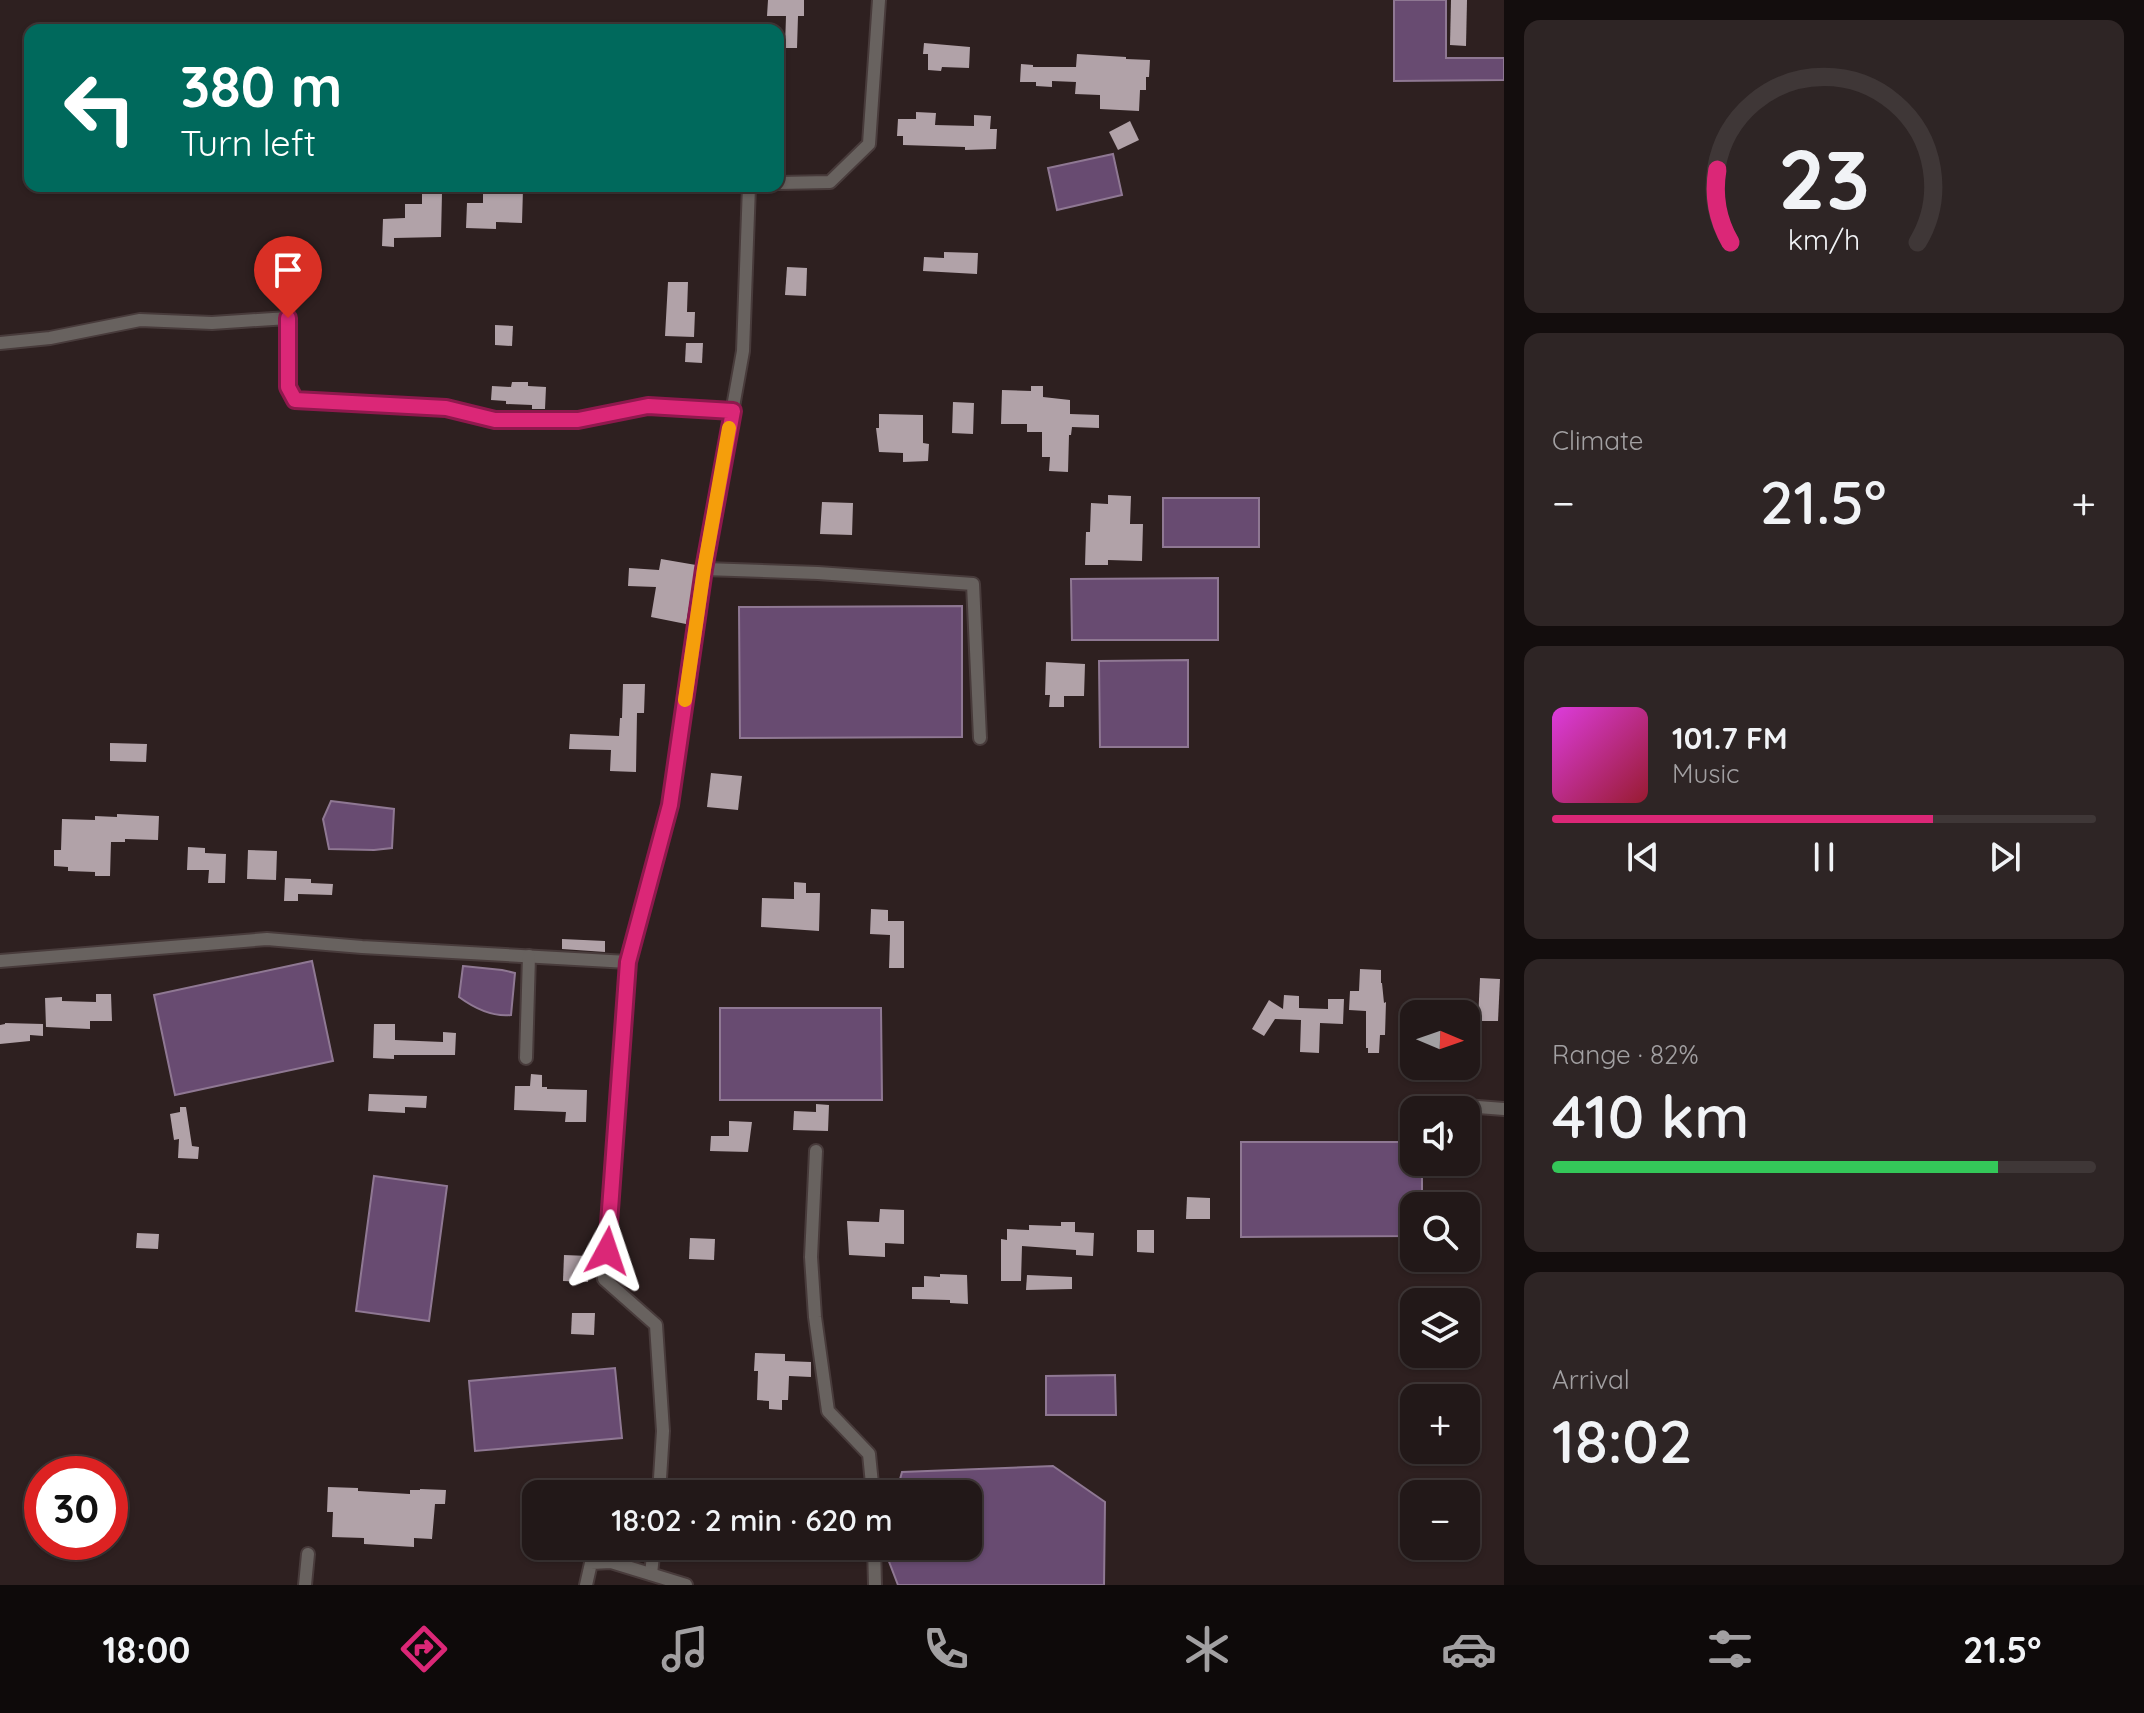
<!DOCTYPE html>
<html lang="en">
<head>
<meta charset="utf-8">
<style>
	body { margin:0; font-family:Quicksand,sans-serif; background:#2e2525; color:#f1f3f6; height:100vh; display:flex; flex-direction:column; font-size:30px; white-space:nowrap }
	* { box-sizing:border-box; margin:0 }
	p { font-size:26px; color:#a2a0a2 }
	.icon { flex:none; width:44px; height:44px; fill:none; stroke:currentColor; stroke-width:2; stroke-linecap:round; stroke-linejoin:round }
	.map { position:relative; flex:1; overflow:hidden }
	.drawer { display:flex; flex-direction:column; gap:20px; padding:20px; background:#130d0d; width:640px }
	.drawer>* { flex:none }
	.hud { position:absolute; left:24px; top:24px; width:760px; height:168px; border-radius:16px; box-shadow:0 2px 6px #0004,0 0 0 2px #3f3737; background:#00695c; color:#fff; overflow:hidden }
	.needle { width:52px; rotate:92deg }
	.controls { position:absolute; left:1400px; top:1000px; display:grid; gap:16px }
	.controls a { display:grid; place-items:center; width:80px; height:80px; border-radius:16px; background:#221818; box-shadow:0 2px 6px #0004,0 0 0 2px #3f3737; font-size:40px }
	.speed { position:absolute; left:24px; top:1456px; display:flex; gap:16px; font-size:40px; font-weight:700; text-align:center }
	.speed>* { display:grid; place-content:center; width:104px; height:104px; border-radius:50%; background:#221818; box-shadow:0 2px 6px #0004,0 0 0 2px #3f3737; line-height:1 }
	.speed .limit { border:12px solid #d22; background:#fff; color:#111 }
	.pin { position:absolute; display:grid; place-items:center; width:68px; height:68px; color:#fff; margin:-82px -34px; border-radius:50% 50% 50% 0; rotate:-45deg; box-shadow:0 0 8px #0007 }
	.pin .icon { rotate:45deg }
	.me { position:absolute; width:88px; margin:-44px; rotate:5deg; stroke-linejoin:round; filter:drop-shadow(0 0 6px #0008) }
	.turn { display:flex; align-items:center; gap:28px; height:168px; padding:0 24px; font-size:36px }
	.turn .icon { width:104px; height:104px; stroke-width:2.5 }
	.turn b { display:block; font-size:56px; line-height:68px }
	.big { font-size:60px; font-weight:600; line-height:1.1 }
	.drawer .widget { flex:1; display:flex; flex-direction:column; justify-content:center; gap:12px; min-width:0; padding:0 28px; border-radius:16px; background:#2e2525 }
	.drawer .dial { align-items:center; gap:0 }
	.dial svg { height:208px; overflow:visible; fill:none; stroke:#3f3737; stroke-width:7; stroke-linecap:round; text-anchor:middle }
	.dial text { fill:#f1f3f6; stroke:none }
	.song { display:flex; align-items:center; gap:24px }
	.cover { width:96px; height:96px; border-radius:12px; background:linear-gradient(135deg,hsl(300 70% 55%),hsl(350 70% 35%)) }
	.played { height:8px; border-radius:4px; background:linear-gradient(90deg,#db2777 70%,#3f3737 70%) }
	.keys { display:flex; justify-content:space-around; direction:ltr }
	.heat { display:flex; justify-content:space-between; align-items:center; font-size:44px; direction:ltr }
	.charge { height:12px; border-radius:6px; background:linear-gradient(90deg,#34c759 82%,#3f3737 0) }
	.trip { position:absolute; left:522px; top:1480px; width:460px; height:80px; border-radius:16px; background:#221818; box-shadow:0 2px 6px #0004,0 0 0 2px #3f3737; font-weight:600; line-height:80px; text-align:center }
	.tab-bar { display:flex; height:128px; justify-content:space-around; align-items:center; background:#0e0a0a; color:#a2a0a2 }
	.tab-bar .icon { width:56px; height:56px }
	.tab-bar .selected { color:#db2777 }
	.tab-bar b { font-size:36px; color:#f1f3f6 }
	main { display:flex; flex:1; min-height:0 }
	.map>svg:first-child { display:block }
</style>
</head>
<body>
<main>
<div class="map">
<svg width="1504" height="1585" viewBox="0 0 1504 1585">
	<rect width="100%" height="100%" fill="#2e2020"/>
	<g fill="#684b71" stroke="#8f7893" stroke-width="2">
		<polygon points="1394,0 1446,0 1446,58 1504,58 1504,80 1394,81"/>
		<polygon points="1113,154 1122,195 1057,210 1048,168"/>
		<rect x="1163" y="498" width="96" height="49"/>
		<polygon points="1218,578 1218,640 1072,640 1071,579"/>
		<polygon points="962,606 962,737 740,738 739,607"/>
		<polygon points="1188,660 1188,747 1100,747 1099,661"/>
		<polygon points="331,801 394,809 392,848 374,850 329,849 323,819"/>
		<polygon points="312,961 333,1061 175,1095 154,995"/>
		<path d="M463 966 502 970 515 973 511 1015C492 1017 474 1008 459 997Z"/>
		<polygon points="720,1008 881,1008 882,1100 720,1100"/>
		<polygon points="1241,1142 1414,1142 1414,1162 1422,1162 1422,1206 1414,1206 1414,1236 1241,1237"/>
		<polygon points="374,1176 447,1186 429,1321 356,1311"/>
		<polygon points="615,1368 622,1438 475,1451 469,1381"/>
		<polygon points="1115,1375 1116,1415 1046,1415 1046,1376"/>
		<polygon points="1053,1466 1105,1502 1104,1585 898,1585 883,1546 968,1546 968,1494 896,1494 902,1472"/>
	</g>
	<g fill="#b1a2a8">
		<polygon points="768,0 804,0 804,16 798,16 797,48 785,48 786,16 767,16"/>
		<polygon points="1451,0 1467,0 1466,46 1450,45"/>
		<polygon points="924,43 970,47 969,68 942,67 941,71 928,70 928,54 923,54"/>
		<polygon points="1077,54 1126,57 1126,59 1150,60 1149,77 1146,77 1146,90 1140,90 1139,111 1100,109 1100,95 1075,94 1076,82 1052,81 1052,87 1036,86 1036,82 1020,82 1021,64 1033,65 1033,67 1076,67"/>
		<polygon points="916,112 936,113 935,125 974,126 974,115 991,116 990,129 997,129 996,149 965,150 965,147 903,145 903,136 897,136 898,119 916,119"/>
		<polygon points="1130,121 1139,140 1118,150 1109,132"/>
		<polygon points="483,186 503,186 503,189 523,189 522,223 496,222 496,229 466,228 467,203 483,203"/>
		<polygon points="422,192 442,193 441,237 394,238 394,247 382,246 383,219 405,218 405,204 422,204"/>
		<polygon points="944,252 978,253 977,274 923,271 924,257 944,258"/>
		<polygon points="787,267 807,268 806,296 785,295"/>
		<polygon points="668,282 688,282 687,312 695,312 694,337 665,336"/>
		<polygon points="495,325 513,326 512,346 495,345"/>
		<polygon points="686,343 703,343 702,363 685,362"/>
		<polygon points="512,382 528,382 528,386 546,387 545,409 532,409 532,405 506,404 506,401 491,400 492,386 511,387"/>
		<polygon points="1031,386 1043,386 1043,397 1070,400 1070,414 1099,415 1099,428 1072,427 1071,435 1069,435 1068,472 1049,471 1050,457 1042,457 1042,432 1027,432 1027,424 1001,424 1002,390 1031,391"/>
		<polygon points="953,402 974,403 973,434 952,433"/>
		<polygon points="879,414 923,415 923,443 929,444 928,461 903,462 903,453 879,452 876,428 879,428"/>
		<polygon points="1108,495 1131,496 1130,524 1143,524 1142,561 1108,560 1108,565 1085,565 1086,532 1090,532 1091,503 1108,504"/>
		<polygon points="822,502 853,503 852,535 820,534"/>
		<polygon points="661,559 696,565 686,624 651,617 656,587 628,586 629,568 659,570"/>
		<polygon points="1046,662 1085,664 1084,696 1064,696 1064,707 1049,707 1050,695 1045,695"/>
		<polygon points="623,684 645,684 644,713 637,713 636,772 610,771 611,750 569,749 570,734 619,736 620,718 622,718"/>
		<polygon points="110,743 147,744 146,762 110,761"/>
		<polygon points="711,773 742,776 738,810 707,807"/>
		<polygon points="117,814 159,816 158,840 125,839 125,842 111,842 110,876 95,876 95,872 68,871 68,867 54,866 54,850 61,850 62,819 95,820 95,816 117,817"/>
		<polygon points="188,847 205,848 205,853 226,854 225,883 208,883 209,870 187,870"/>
		<polygon points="248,850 277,851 276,880 247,879"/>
		<polygon points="285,878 311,879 311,883 333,884 332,895 298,894 298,901 284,901"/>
		<polygon points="794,882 806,883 806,893 820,893 819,931 761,927 762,898 794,899"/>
		<polygon points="871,909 888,910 888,921 904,921 904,968 889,968 890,935 870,934"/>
		<polygon points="562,939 605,941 605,952 562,949"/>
		<polygon points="1360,969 1381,970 1381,983 1382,983 1384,1003 1386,1002 1385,1035 1380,1035 1379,1053 1368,1053 1368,1048 1366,1048 1366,1011 1349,1010 1350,991 1359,991"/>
		<polygon points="1480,978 1500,979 1498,1021 1478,1021"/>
		<polygon points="96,994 111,994 112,1021 90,1021 90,1029 46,1027 45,998 62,997 62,1001 96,1002"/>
		<polygon points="1284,995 1299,996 1299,1008 1328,1009 1328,999 1344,999 1343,1024 1320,1023 1319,1053 1300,1052 1301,1020 1275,1019 1264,1036 1252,1029 1269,1000 1283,1009"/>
		<polygon points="5,1023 43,1024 43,1036 30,1035 30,1041 0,1044 0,1025 5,1024"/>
		<polygon points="374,1024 395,1024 395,1040 443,1042 443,1032 456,1033 455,1055 394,1055 394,1059 373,1058"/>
		<polygon points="531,1074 542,1075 542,1087 547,1087 547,1089 587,1090 586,1122 565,1122 566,1112 514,1110 515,1086 530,1086"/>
		<polygon points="369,1094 427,1096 426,1108 405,1107 405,1113 368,1111"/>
		<polygon points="816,1104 829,1105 828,1131 793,1130 794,1111 816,1112"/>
		<polygon points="180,1107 186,1107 192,1146 199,1147 198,1159 178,1158 179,1139 174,1140 170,1114 180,1112"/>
		<polygon points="729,1121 752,1122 748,1152 710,1151 711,1136 729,1136"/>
		<polygon points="1187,1197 1210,1198 1210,1219 1186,1219"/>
		<polygon points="880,1209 904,1210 904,1244 885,1243 885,1257 849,1255 847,1221 879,1222"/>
		<polygon points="1061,1222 1075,1222 1075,1232 1094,1233 1093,1256 1076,1255 1076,1250 1022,1246 1021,1281 1001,1281 1001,1239 1007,1240 1007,1229 1029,1230 1029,1225 1061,1226"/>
		<polygon points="1137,1230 1154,1230 1154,1253 1137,1252"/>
		<polygon points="137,1233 159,1234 158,1249 136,1248"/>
		<polygon points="690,1238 715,1239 714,1260 689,1259"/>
		<polygon points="564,1255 589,1256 588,1282 563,1281"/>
		<polygon points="940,1274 967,1275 968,1304 950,1303 950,1300 912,1299 912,1287 924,1287 924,1276 940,1277"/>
		<polygon points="1027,1275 1072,1277 1072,1289 1026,1290"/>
		<polygon points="572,1313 595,1313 594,1335 571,1334"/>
		<polygon points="755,1353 785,1354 785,1361 811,1362 811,1377 789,1376 788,1400 782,1400 782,1410 769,1409 769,1401 757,1400 758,1371 754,1371"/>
		<polygon points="328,1487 358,1488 358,1491 410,1494 410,1490 420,1490 420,1489 446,1490 445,1504 435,1504 432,1539 414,1538 414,1547 364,1544 364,1538 332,1537 333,1512 327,1512"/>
	</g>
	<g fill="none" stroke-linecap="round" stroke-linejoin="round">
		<defs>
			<g id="minor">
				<polyline points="778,183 830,182 869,144 879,0"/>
				<polyline points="0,343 50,338 140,320 212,323 288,318 288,387 295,400 446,408 495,420 578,420 648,406 733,411"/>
				<polyline points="704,569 818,573 973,584 980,738"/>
				<polyline points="0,961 267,939 362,947 628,962 670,805 704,569 743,351 749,186"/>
				<polyline points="628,962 614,1165 604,1279 656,1325 663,1431 659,1494"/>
				<polyline points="526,1058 529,956"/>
				<polyline points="1427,1110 1465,1106 1504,1109"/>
				<polyline points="816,1151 811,1257 815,1317 828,1411 869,1454 873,1494"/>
				<polyline points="874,1546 875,1585"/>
				<polyline points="651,1574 654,1546"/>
				<polyline points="305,1585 308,1554"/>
				<polyline points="586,1585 591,1563 611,1562 686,1585"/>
			</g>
		</defs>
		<use href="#minor" stroke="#483b3b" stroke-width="16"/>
		<use href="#minor" stroke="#68625f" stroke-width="12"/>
	</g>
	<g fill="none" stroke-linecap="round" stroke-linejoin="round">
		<defs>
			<polyline id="route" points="288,318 288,387 295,400 446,408 495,420 578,420 648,406 733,411 704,569 670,805 628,962 607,1251"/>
		</defs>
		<use href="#route" stroke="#8e194d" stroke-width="20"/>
		<use href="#route" stroke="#db2777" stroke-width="14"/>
		<polyline stroke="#f59e0b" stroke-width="14" points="685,700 704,569 729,428"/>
	</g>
</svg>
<div class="controls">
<a><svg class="needle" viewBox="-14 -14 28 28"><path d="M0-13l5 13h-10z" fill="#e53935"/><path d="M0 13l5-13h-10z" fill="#a2a0a2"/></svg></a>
<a><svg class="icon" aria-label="sound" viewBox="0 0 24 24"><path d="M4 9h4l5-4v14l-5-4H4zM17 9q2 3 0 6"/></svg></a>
<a><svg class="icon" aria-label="search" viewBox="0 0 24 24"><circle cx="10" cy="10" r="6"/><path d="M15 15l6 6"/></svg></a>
<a><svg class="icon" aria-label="layers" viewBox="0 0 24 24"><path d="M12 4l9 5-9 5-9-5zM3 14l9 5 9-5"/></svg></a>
<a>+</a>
<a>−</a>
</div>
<div class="speed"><div class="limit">30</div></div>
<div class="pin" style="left:288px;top:318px;background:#d93025"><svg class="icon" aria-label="arrive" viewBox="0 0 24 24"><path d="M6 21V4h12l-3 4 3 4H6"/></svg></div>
<svg class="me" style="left:607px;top:1251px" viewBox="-20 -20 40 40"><path d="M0-17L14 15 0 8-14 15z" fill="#db2777" stroke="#fff" stroke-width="4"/></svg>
<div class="trip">18:02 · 2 min · 620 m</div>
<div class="hud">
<div class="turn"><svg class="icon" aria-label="left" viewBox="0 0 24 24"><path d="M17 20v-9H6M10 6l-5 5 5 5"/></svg><div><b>380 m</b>Turn left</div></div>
</div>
</div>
<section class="drawer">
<div class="widget dial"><svg viewBox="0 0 100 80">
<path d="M14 69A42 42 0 1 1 86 69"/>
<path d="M14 69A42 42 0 0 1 9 41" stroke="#db2777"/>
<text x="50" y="56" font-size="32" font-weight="700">23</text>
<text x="50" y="72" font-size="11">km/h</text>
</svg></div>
<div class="widget"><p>Climate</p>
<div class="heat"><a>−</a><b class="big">21.5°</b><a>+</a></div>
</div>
<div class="widget">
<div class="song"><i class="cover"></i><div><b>101.7 FM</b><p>Music</p></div></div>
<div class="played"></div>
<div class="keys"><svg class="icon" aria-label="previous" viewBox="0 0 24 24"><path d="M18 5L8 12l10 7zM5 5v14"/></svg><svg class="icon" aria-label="pause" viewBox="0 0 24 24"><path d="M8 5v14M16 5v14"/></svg><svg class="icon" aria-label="next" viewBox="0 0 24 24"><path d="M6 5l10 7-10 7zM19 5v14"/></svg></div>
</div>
<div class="widget"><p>Range · 82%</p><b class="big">410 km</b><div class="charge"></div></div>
<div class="widget"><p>Arrival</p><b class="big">18:02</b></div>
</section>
</main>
<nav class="tab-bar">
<b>18:00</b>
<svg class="icon selected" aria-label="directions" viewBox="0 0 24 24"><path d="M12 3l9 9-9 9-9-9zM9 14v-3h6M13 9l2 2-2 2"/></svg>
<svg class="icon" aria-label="music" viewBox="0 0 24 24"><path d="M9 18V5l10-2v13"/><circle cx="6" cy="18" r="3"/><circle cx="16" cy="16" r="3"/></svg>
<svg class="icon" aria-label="phone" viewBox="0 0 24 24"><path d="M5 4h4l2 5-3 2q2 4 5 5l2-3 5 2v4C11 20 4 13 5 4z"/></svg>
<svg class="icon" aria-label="climate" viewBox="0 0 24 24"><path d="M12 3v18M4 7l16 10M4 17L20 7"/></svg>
<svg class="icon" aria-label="car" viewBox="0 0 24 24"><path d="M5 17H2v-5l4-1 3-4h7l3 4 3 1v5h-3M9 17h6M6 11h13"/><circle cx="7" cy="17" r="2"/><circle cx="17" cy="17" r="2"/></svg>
<svg class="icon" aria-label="filters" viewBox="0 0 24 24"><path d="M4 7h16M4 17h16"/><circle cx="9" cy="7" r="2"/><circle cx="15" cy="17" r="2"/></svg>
<b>21.5°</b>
</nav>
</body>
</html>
